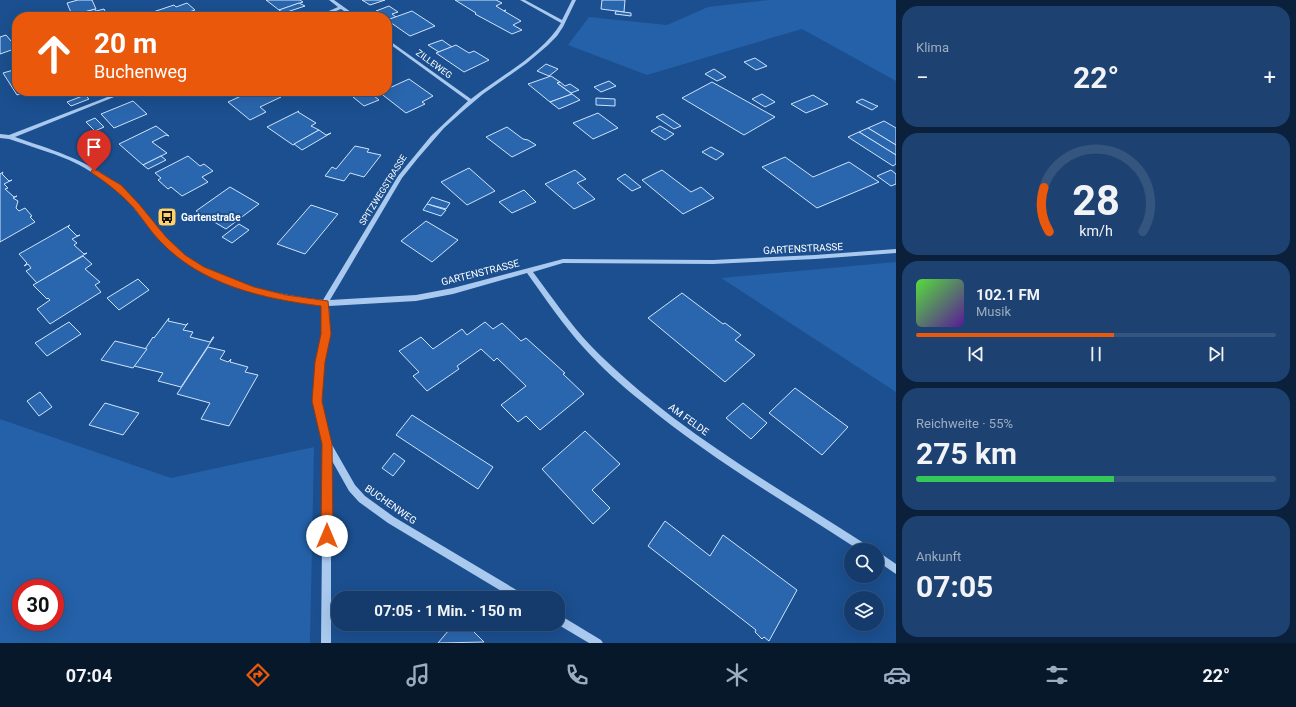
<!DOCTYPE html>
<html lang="de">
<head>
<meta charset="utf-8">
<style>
	body { margin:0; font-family:Roboto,sans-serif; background:#1d4271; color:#f1f3f6; height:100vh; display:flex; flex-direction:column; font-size:15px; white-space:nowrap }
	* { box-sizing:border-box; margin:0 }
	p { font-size:13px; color:#9dadc1 }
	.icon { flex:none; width:22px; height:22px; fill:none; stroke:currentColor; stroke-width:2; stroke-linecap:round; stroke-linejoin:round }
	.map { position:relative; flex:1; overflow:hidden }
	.panel { display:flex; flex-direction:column; gap:6px; padding:6px; background:#0b203b; width:400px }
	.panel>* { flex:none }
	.banner { position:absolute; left:12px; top:12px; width:380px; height:84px; border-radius:16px; box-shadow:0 4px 16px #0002,0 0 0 1px #33557e; background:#ea580c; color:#fff; overflow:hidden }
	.buttons { position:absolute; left:844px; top:543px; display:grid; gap:8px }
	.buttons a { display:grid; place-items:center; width:40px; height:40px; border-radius:50%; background:#143b6b; box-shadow:0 4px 16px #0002,0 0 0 1px #33557e; font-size:20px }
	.speed { position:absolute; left:12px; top:579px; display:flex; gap:8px; font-size:20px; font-weight:700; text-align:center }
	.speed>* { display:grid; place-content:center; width:52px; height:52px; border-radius:50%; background:#143b6b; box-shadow:0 4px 16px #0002,0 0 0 1px #33557e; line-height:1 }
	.speed .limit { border:6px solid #d22; background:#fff; color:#111 }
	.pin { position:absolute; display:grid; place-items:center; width:34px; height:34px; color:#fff; margin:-41px -17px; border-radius:50% 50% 50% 0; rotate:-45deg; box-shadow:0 0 4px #0007 }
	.pin .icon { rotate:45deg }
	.me { position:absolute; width:44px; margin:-22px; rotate:0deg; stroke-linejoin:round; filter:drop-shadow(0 0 3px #0008) }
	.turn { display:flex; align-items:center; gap:14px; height:84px; padding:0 16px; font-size:18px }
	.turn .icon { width:52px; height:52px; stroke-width:2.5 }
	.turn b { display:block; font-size:28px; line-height:34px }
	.big { font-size:30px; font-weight:700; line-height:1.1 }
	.panel .tile { flex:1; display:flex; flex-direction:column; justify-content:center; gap:6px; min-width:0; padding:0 14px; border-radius:16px; background:#1d4271 }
	.panel .dial { align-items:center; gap:0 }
	.dial svg { height:104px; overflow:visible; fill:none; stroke:#33557e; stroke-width:7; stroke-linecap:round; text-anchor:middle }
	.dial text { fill:#f1f3f6; stroke:none }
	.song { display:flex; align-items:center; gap:12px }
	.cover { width:48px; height:48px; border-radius:6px; background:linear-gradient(135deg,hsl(110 70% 55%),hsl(270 70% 35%)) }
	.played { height:4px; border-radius:2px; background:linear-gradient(90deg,#ea580c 55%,#33557e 55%) }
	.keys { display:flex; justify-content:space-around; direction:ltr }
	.heat { display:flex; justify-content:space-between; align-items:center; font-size:22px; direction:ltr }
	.charge { height:6px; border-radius:3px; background:linear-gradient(90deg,#34c759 55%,#33557e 0) }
	.trip { position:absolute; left:331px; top:591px; width:234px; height:40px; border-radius:16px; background:#143b6b; box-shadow:0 4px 16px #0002,0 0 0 1px #33557e; font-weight:700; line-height:40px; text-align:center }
	.tabs { display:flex; height:64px; justify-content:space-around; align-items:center; background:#08182b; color:#9dadc1 }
	.tabs .icon { width:28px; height:28px }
	.tabs .selected { color:#ea580c }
	.tabs b { font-size:18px; color:#f1f3f6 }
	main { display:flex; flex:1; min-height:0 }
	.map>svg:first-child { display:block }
</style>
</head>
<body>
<main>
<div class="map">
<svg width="896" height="643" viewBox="0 0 896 643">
	<rect width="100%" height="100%" fill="#1b4f8f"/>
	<g fill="#2461a8" fill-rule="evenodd">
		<polygon points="769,0 896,0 896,81 802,29 647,75 568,45 589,17 667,25 708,7"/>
		<polygon points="896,262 896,392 721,278"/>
		<path d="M0 419 171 478 314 447 310 643H0ZM21 588H55V622H21Z"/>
	</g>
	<g fill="#2a66ad" stroke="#cfe3fa">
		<polygon points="78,0 92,0 96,9 72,15 67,3"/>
		<polygon points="266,0 300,0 303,2 279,10"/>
		<polygon points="362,0 385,0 370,5"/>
		<polygon points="455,0 496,0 502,3 496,6 504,11 506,10 504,11 521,21 513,25 522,30 512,34 475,14 476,13"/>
		<polygon points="602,0 625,0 624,12 601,9"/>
		<polygon points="187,3 195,10 174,17 158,17 153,12 174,5 176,7"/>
		<polygon points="299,3 305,6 284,13 279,10"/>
		<polygon points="389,6 398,12 392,14 396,17 389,20 376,11"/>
		<polygon points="95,9 96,11 104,9 108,17 92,17 90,14 86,16 85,12"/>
		<polygon points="412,11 435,26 410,36 387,20"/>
		<polygon points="616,11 631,13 631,16 615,14"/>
		<polygon points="6,35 17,48 0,54 0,37"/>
		<polygon points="442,40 452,47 439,52 428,45"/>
		<polygon points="456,45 469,53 474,51 489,60 464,72 436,53"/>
		<polygon points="755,58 767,66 756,70 744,62"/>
		<polygon points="546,64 558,69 549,76 537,71"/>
		<polygon points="17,69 17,91 30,91 17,95 3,73"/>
		<polygon points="714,69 726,77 717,81 705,74"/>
		<polygon points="551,76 560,82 557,83 572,94 550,102 528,84"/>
		<polygon points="409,79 433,96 422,102 425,104 406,113 379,92 387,91 387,89"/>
		<polygon points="609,81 616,86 601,92 594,87"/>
		<polygon points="560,82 565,86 570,84 579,90 571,93 557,83"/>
		<polygon points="712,82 775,117 744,135 682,98"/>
		<polygon points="252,91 273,91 281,97 260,107 266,112 250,120 228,102"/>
		<polygon points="366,91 368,91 379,100 364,106 353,97"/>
		<polygon points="572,94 580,100 559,109 550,102"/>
		<polygon points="762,94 775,102 765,107 752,99"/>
		<polygon points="85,95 89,99 71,106 67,102"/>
		<polygon points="813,95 828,104 806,113 791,104"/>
		<polygon points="596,98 615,99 615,106 596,105"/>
		<polygon points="862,99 877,106 878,106 872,110 856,102"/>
		<polygon points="133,101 147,114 114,128 101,114"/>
		<polygon points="299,111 298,112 316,123 311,126 319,130 293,145 267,127"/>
		<polygon points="598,113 618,128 593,139 573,123"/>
		<polygon points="663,114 681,126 674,129 656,117"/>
		<polygon points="95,118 104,127 95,131 86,122"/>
		<polygon points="884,121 896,128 896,145 868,128"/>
		<polygon points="156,126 169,136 166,135 152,142 167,153 143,165 119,144"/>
		<polygon points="660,126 674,134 665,140 651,131"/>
		<polygon points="507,127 523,139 528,140 536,145 512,157 486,137"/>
		<polygon points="868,128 896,145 896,155 859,132"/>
		<polygon points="319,130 326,135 331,133 302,150 294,144"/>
		<polygon points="859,132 896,155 896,164 893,166 848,137"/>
		<polygon points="355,146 369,149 367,152 381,155 364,177 350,173 344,181 325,176 332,167 336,169"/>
		<polygon points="711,147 724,154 716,160 702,152"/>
		<polygon points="161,156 166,160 148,169 143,165"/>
		<polygon points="188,156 200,166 204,164 213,171 202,177 208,182 182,196 171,187 168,189 158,180 161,178 155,173"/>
		<polygon points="785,157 813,177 849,162 879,182 817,208 762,167"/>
		<polygon points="469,168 495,191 467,205 441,182"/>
		<polygon points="575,170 586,179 577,183 595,199 574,209 545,184"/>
		<polygon points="662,170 691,192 701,187 714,198 683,214 642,180"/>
		<polygon points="891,170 896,174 896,184 891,186 877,176"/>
		<polygon points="3,172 2,174 9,181 12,180 4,184 8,188 5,189 14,197 17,196 13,198 18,201 16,208 19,211 25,208 32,216 30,217 35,222 0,242 0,174"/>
		<polygon points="625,174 641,187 632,191 617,179"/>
		<polygon points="230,187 259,204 226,229 196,211"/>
		<polygon points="524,190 536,202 512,213 499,202"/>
		<polygon points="432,197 450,203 446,209 427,204"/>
		<polygon points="427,204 446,210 441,216 423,210"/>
		<polygon points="311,205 338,214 305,254 277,244"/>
		<polygon points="426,221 458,240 432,262 401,241"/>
		<polygon points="239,224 249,230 232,243 222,237"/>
		<polygon points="70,225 68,227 77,236 80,235 72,239 77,243 74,245 84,254 87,253 37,283 26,271 31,268 28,264 24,266 27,263 19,254"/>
		<polygon points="83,256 92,264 85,269 100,282 95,285 101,292 50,324 37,309 50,300 48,298 47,299 33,285"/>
		<polygon points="138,279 149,290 119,310 107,298"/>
		<polygon points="682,293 723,324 725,323 741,335 735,340 755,355 725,382 648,318"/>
		<polygon points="169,318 168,321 186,325 188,323 183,330 193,332 190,337 210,342 213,337 214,337 181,387 158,381 163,373 134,366 153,337 154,338"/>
		<polygon points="69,322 81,334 47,356 35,343"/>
		<polygon points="485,322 493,329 502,323 521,341 526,338 565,373 563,374 584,394 540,430 526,416 518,422 501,405 526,386 497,358 494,361 481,349 457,366 459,369 427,391 413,376 419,372 399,351 421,337 433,349 462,329 467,335"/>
		<polygon points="115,341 147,349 133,368 101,360"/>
		<polygon points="208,347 225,351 220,359 228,362 231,359 230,362 248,367 245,372 258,375 229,426 201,419 210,403 177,394"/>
		<polygon points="795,388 848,427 822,455 769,413"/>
		<polygon points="40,392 52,407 39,416 27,401"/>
		<polygon points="105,403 139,413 123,435 89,425"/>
		<polygon points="743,403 767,423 751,439 726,418"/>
		<polygon points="412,415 493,467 478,489 396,435"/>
		<polygon points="585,431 620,464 592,490 610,508 593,524 542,469"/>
		<polygon points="394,453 405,461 393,476 382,468"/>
		<polygon points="665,521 710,556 723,535 797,590 769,641 764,637 762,639 755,632 756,630 648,546"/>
		<polygon points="454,624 466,624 484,642 438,643"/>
	</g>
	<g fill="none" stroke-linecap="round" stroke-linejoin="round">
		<g fill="#a9c9ee" fill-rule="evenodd">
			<polygon points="329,0 334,0 358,17 353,17 341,9 321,17 315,17 338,7"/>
			<path d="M520 0H525L562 20 572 0H576L563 27 557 36 547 46 527 63 483 94 463 111 444 128 418 158 402 178 330 300 416 295 453 288 563 259 713 260 815 255 896 249V253L815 259 713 264 563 263 533 272C552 297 569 323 591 346 671 428 774 485 870 547L872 550H859C786 502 709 458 641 401 621 385 601 367 584 348 563 325 545 298 527 273L453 294 416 301 329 306 330 334 324 362 321 401 331 443 355 485 365 496 394 517 525 595 527 598H513L388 523 359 502 349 491 331 459V643H321L323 445 313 401 316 362 322 334V305C264 298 203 284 162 241 143 223 130 198 108 183 96 175 83 166 69 160 50 152 29 146 9 139L0 138V134L9 135 123 91H129L15 137C49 149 85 159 114 182 134 198 148 219 166 238 206 281 267 293 323 300L398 176 431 136 468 101 387 42V39L471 99C500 76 542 55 561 23Z"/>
			<polygon points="877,551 896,564 896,574 877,561"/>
			<polygon points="558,614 601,640 603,643 589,643 557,624"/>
		</g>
	</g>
	<path fill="#ea580c" stroke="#983908" d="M94 169 121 185 139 204 166 237 185 255 204 267 254 287 286 295 328 301 331 334 325 362 322 401 332 444 333 536 331 540 327 541 323 540 321 536 322 444 312 401 315 362 321 334V306C264 299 201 285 160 241 150 231 143 219 134 208 121 194 107 183 92 173L91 171Z"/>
	<defs>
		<symbol id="bus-square" viewBox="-11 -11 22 22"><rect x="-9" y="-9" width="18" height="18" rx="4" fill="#ffd166" stroke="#1b4f8f"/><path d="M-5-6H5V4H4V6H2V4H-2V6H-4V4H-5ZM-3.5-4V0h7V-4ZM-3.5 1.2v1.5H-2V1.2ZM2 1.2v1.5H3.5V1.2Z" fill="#111"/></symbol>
	</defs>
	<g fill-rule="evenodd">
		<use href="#bus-square" x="156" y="206" width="22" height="22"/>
	</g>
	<g text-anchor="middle" stroke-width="4" stroke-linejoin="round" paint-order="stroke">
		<g font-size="9" fill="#fff" stroke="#1b4f8f">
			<text transform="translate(434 64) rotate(36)" y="3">ZILLEWEG</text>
			<text transform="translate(383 190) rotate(-58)" y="3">SPITZWEGSTRASSE</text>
		</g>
		<g font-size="10" font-weight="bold" fill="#fff" stroke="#1b4f8f" text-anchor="start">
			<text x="181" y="221">Gartenstraße</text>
		</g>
		<g font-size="10" fill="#fff" stroke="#1b4f8f">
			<text transform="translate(803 248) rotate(-3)" y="4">GARTENSTRASSE</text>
			<text transform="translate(480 272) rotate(-14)" y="4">GARTENSTRASSE</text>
			<text transform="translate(689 419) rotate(36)" y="4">AM FELDE</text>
			<text transform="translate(391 504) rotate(35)" y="4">BUCHENWEG</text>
		</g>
	</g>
</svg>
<div class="buttons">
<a><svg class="icon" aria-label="search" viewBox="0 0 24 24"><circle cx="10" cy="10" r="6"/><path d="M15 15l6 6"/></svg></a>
<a><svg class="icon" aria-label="layers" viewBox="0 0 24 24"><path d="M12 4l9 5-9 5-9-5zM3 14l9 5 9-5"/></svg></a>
</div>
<div class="speed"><div class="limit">30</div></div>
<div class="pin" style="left:94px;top:171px;background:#d93025"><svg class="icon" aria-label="arrive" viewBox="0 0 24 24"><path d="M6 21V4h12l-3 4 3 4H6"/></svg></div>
<svg class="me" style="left:327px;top:536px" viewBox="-20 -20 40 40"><circle r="19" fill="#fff"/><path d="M0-13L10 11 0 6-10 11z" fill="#ea580c"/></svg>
<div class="trip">07:05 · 1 Min. · 150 m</div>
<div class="banner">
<div class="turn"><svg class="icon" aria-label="ahead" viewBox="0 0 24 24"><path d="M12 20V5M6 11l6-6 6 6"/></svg><div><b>20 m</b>Buchenweg</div></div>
</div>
</div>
<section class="panel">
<div class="tile"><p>Klima</p>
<div class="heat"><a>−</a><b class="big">22°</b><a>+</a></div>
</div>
<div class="tile dial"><svg viewBox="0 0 100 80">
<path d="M14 69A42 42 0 1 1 86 69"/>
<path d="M14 69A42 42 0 0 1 10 35" stroke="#ea580c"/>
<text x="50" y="56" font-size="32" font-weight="700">28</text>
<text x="50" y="72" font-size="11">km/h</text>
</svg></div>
<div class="tile">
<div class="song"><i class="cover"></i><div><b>102.1 FM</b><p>Musik</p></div></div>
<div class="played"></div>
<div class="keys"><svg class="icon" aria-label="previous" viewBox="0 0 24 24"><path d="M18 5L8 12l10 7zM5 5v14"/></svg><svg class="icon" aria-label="pause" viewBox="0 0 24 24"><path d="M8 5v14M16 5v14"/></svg><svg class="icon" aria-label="next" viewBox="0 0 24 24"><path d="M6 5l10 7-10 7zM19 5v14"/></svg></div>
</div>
<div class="tile"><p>Reichweite · 55%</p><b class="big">275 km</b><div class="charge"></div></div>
<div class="tile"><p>Ankunft</p><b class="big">07:05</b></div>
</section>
</main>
<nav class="tabs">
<b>07:04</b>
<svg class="icon selected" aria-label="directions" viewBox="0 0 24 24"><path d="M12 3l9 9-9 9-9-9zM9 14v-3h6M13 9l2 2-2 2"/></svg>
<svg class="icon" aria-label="music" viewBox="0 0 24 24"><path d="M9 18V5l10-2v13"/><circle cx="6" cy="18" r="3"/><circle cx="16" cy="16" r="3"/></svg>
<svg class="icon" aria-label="phone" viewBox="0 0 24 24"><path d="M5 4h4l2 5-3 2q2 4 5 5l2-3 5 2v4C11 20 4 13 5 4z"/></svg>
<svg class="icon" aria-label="climate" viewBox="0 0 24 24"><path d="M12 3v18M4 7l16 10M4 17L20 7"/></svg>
<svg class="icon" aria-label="car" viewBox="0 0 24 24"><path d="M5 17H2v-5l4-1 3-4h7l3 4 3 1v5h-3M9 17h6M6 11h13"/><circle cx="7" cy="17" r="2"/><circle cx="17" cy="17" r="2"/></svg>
<svg class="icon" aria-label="filters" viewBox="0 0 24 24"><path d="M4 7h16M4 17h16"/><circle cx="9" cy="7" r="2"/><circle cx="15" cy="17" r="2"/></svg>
<b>22°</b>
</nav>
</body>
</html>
